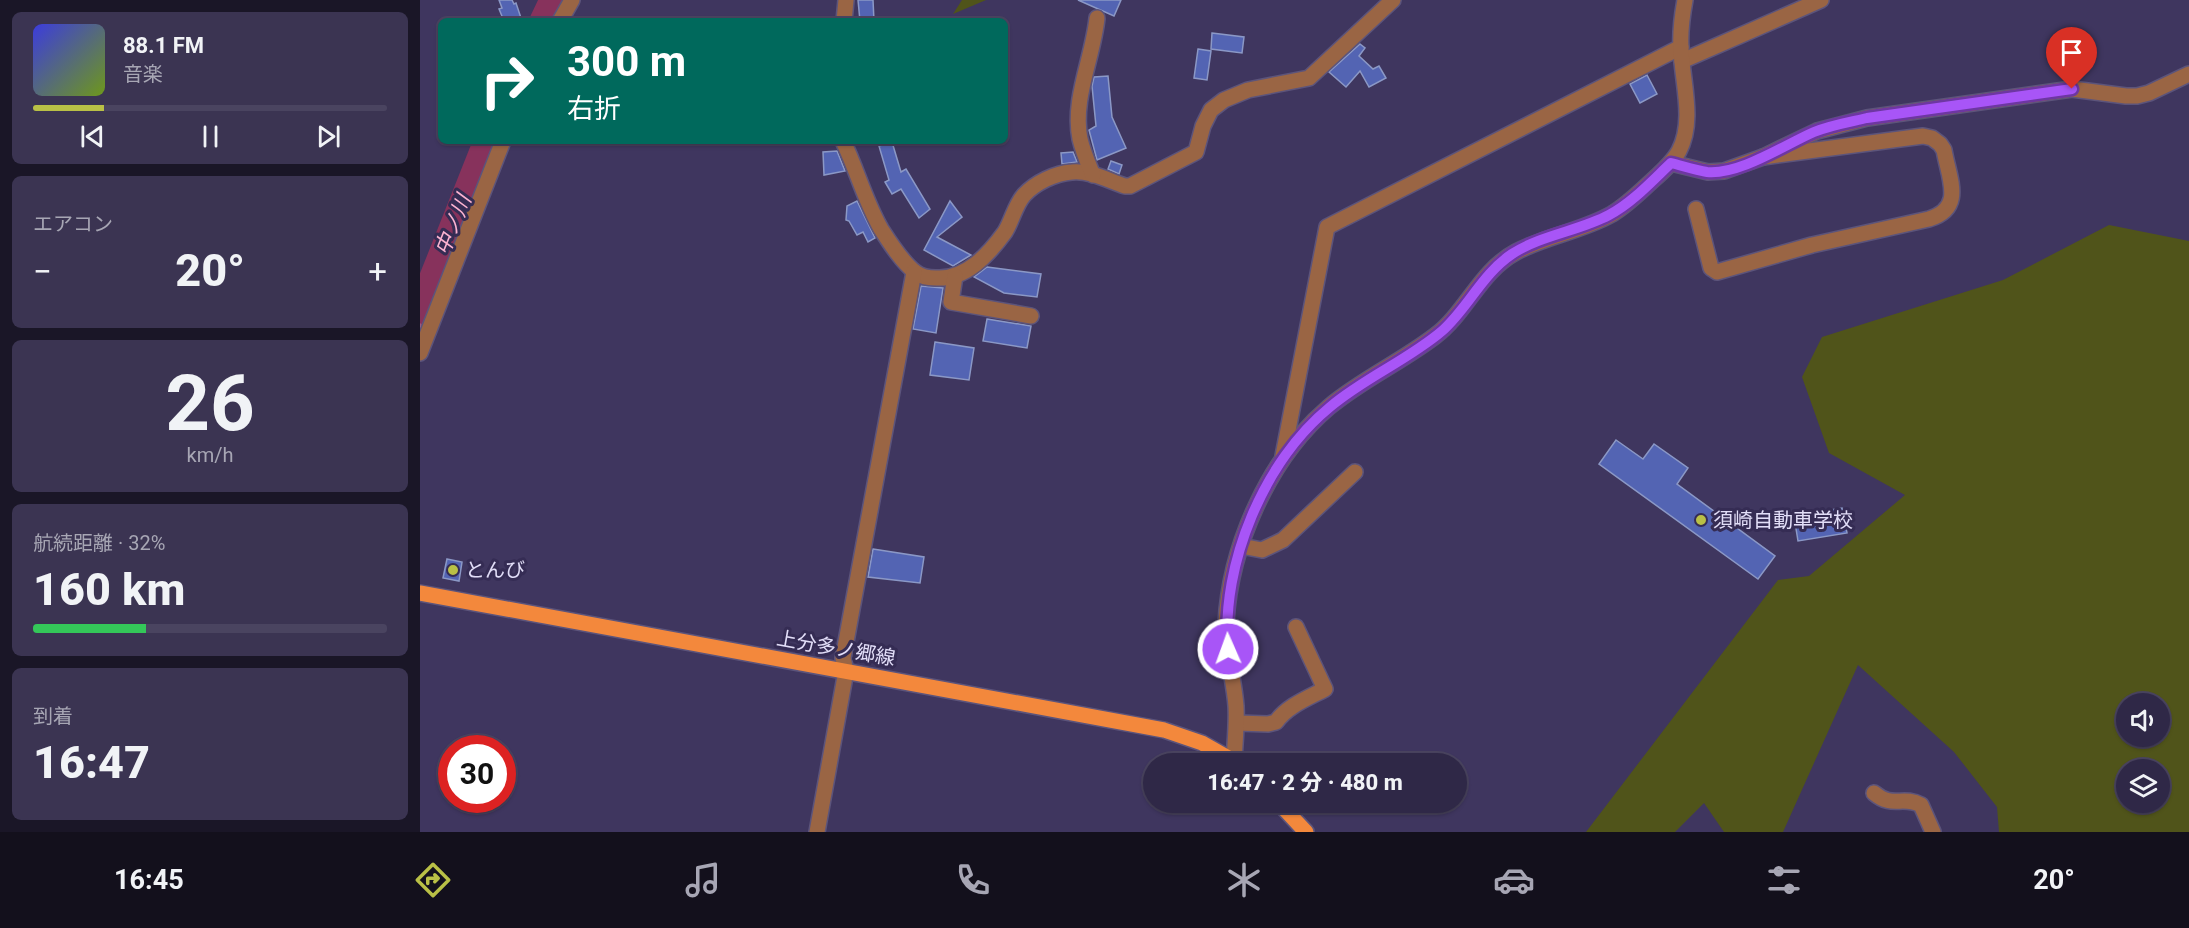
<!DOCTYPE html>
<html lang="ja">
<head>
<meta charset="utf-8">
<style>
	body { margin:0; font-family:Roboto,"Noto Sans JP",sans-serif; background:#3b3452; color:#f1f3f6; height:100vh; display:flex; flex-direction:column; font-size:22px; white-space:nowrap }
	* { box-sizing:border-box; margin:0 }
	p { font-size:20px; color:#a7a6b4 }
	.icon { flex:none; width:33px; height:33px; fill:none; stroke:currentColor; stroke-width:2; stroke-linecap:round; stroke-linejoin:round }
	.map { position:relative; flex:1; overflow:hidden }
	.sheet { display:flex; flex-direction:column; gap:12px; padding:12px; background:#1a1627; width:420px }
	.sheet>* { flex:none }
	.banner { position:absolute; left:18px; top:18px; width:570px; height:126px; border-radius:9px; box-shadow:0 2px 4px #0004,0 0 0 2px #4a4460; background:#00695c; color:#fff; overflow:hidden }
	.fabs { position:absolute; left:1696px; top:693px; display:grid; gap:12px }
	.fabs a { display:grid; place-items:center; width:54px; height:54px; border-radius:50%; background:#2f2847; box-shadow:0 2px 4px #0004,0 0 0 2px #4a4460; font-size:30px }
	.speed { position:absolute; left:18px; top:735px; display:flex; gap:12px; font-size:30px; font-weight:700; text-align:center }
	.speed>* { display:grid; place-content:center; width:78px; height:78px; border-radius:50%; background:#2f2847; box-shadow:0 2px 4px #0004,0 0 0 2px #4a4460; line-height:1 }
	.speed .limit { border:9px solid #d22; background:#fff; color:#111 }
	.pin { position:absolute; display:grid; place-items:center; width:51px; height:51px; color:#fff; margin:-62px -26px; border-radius:50% 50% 50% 0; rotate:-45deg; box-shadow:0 0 6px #0007 }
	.pin .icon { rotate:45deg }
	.me { position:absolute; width:66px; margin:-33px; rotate:358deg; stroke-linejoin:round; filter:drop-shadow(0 0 4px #0008) }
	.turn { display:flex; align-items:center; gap:21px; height:126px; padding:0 30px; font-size:27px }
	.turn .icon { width:78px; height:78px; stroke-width:2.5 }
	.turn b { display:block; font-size:42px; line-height:51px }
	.big { font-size:45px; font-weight:800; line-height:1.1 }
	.sheet .card { flex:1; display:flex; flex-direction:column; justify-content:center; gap:9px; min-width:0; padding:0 21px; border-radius:9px; background:#3b3452 }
	.sheet .dial { align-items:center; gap:0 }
	.dial b { font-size:78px; line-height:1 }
	.song { display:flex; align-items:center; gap:18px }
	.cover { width:72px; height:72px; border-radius:9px; background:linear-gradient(135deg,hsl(240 70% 55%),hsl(80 70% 35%)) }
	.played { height:6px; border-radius:3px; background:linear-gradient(90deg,#b9c046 20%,#4a4460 20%) }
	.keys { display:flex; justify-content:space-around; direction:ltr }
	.heat { display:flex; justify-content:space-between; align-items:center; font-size:33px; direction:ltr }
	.charge { height:9px; border-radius:4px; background:linear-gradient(90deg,#34c759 32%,#4a4460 0) }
	.trip { position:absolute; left:723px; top:753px; width:324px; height:60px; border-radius:30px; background:#2f2847; box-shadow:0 2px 4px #0004,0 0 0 2px #4a4460; font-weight:800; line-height:60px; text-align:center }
	.dock { display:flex; height:96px; justify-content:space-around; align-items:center; background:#13101c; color:#a7a6b4 }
	.dock .icon { width:42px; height:42px }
	.dock .current { color:#b9c046 }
	.dock b { font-size:27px; color:#f1f3f6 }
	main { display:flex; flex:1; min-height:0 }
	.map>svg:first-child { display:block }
</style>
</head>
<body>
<main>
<section class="sheet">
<div class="card">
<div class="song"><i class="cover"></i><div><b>88.1 FM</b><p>音楽</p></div></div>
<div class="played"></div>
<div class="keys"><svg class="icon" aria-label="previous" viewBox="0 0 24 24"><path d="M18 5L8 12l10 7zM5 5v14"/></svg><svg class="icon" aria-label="pause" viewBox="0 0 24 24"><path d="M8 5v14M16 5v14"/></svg><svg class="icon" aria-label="next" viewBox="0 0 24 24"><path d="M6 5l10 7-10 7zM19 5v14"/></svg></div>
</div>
<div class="card"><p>エアコン</p>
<div class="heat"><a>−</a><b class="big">20°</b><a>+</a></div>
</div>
<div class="card dial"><b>26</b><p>km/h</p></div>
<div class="card"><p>航続距離 · 32%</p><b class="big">160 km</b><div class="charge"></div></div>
<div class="card"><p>到着</p><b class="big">16:47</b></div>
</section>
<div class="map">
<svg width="1769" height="832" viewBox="0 0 1769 832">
	<rect width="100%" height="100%" fill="#3f365f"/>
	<g fill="#50541a" fill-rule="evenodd">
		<polygon points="542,0 566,0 533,14"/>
		<path d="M1689 225 1769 241V832H1579L1577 807 1534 752 1438 665 1363 832H1304L1284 803 1255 832H1166L1358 580 1389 576 1485 495 1409 453 1382 377 1402 337 1583 280ZM1707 704H1740V736H1707ZM1707 770H1740V802H1707Z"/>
	</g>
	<polygon fill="#87325c" stroke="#a2668b" stroke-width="1.5" points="28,219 42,226 0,330 0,290"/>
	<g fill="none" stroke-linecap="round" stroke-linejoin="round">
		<g stroke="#87325c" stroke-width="27">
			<polyline points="123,21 133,0"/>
			<polyline points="0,310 67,141"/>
		</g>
	</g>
	<g fill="#5364b3" stroke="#8b98c6" stroke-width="1.5">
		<polygon points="79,0 92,0 94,4 96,3 102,21 84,21 79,9 82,8"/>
		<polygon points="438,0 453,0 454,21 440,21"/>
		<polygon points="658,0 701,0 694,16"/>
		<polygon points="792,33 824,37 822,53 791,49"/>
		<polygon points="940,44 945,48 939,56 953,69 959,66 966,78 949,87 940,71 926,87 909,72"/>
		<polygon points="778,49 791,51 787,80 774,78"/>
		<polygon points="1227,75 1237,94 1220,103 1210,84"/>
		<polygon points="688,76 692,117 706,148 677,160 669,130 676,126 672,86 674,77"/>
		<polygon points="472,142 481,172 486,169 510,209 499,218 481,189 472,194 465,182 469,180 459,146"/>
		<polygon points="417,151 425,171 404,175 403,152"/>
		<polygon points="653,152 657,162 642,164 641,153"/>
		<polygon points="691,161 702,165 699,174 688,169"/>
		<polygon points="437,201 455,238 448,242 443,232 437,235 429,221 426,220 427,206"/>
		<polygon points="530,201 542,217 517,237 551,255 533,266 504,250"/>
		<polygon points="567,267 621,274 617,297 584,293 554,277"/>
		<polygon points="501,286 523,288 516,333 493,329"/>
		<polygon points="567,319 611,326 607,348 563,341"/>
		<polygon points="515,342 554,348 549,380 510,375"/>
		<polygon points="1196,440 1223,459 1234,444 1268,468 1257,484 1355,556 1338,579 1179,464"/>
		<polygon points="1422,508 1427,533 1378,541 1374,516"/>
		<polygon points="453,549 504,557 500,583 448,577"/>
		<polygon points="27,559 42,562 39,581 23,578"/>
	</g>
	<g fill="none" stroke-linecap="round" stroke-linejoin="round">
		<defs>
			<g id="minor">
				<polyline points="140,21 152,0"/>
				<polyline points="424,21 426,0"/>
				<polyline points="1262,61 1401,0"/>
				<path d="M423 141C437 170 445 201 461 229 470 243 482 262 495 272 501 277 508 278 516 278 546 280 569 254 585 232 592 221 595 205 604 195 615 183 635 173 652 172 670 170 689 181 705 186H710L776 152 783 126 791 110 804 100 828 90 889 78 973 0"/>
				<polyline points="1251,163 1288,172 1304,171 1343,157 1397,131 1447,118 1652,89 1706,96 1717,96 1729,93 1769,74"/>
				<path d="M673 175C668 163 663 152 660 139 652 99 673 58 677 18"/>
				<path d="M1276 209 1291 268 1297 272 1392 245 1509 219C1545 208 1529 179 1524 150L1520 144 1512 138 1503 136 1343 157"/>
				<polyline points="535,276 531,302 611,316"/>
				<polyline points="0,353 83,141"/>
				<polyline points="863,456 907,227 1261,47"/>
				<polyline points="821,546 842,550 863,540 935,472"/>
				<path d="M817 723 848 724 856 722C867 706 888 698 905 689L876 627"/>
				<path d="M814 760C815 742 817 724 816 706 814 679 805 651 806 623 810 546 849 458 909 407 941 380 981 362 1015 336 1046 313 1060 271 1096 252 1126 236 1162 231 1192 214 1207 205 1220 192 1233 180 1243 171 1253 162 1259 151 1275 121 1262 81 1261 49 1260 33 1262 16 1265 0"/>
				<path d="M1454 793C1473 809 1482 795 1501 805L1513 832"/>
				<polyline points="397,832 426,671 423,658 494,272"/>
			</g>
			<g id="major">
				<polyline points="0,593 744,730 782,743 819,764"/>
				<polyline points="858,802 886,832"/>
			</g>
		</defs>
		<use href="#minor" stroke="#5c547b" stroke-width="18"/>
		<use href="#major" stroke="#5c547b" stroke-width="18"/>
		<use href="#minor" stroke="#9a6544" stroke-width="15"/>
		<use href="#major" stroke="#f3883c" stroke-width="15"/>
	</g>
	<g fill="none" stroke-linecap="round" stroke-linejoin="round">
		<defs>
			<path id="route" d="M808 649C801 564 844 461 910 407 944 378 988 360 1022 331 1048 308 1062 274 1092 254 1121 235 1159 231 1189 215 1212 203 1232 181 1251 163 1263 166 1275 170 1287 172 1320 175 1364 145 1394 132 1411 125 1430 122 1447 118L1652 89"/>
		</defs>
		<use href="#route" stroke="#6d37a1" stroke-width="15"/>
		<use href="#route" stroke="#a855f7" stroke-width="10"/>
	</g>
	<g fill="#b9c046" stroke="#352c54" stroke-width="2">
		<circle cx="1281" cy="520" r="6"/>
		<circle cx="33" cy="570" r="6"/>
	</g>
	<g text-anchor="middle" stroke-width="6" stroke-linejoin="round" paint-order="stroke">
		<g font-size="20" fill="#e2def8" stroke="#352c54" text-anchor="start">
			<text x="1293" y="527">須崎自動車学校</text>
			<text x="45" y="577">とんび</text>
		</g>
		<g font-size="20" fill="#e2def8" stroke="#352c54">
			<text transform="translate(416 648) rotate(10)" y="7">上分多ノ郷線</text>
		</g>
		<g font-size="21" font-style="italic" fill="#fcb3d1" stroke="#352c54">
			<text transform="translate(33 225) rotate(-68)" y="7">中ノ川</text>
		</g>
	</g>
</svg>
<div class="fabs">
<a><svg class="icon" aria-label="sound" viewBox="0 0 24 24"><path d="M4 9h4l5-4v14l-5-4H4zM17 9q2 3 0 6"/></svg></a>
<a><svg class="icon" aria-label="layers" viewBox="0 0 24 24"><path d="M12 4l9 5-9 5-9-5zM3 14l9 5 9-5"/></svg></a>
</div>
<div class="speed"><div class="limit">30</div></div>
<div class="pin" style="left:1652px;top:89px;background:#d93025"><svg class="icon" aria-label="arrive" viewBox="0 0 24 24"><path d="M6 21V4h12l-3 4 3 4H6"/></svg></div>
<svg class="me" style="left:808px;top:649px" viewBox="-20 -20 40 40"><circle r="17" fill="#a855f7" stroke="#fff" stroke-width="3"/><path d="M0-11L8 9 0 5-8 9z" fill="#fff"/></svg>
<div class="trip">16:47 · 2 分 · 480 m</div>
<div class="banner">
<div class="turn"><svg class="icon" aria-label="right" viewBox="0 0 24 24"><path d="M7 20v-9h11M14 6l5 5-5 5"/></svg><div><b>300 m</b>右折</div></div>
</div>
</div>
</main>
<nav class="dock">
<b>16:45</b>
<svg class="icon current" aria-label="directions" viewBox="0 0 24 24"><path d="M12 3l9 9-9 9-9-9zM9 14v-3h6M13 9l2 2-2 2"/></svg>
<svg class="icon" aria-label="music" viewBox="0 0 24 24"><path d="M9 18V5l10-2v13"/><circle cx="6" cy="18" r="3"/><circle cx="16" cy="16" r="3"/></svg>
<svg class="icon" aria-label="phone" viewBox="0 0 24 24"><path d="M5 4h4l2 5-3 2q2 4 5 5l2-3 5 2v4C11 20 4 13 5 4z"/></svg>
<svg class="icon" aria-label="climate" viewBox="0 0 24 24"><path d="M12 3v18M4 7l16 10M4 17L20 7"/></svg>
<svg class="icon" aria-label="car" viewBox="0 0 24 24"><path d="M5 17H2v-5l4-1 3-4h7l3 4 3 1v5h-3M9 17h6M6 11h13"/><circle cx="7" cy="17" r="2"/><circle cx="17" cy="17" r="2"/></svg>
<svg class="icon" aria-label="filters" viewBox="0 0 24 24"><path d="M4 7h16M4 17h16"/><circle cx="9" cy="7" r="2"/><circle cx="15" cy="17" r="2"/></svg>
<b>20°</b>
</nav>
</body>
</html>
